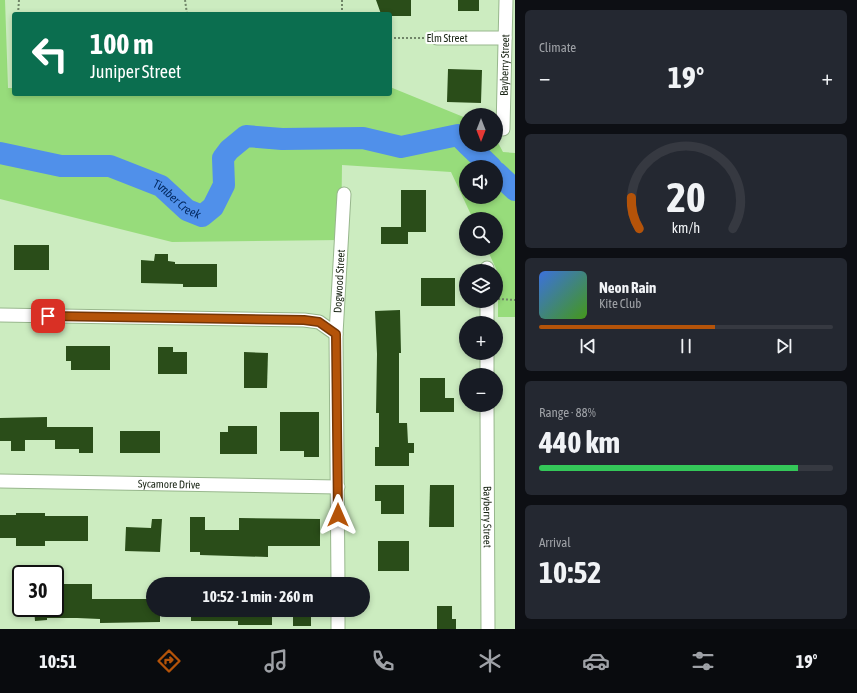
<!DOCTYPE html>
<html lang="en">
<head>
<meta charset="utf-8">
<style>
	body { margin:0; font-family:"Asap Condensed",sans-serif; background:#242831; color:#f1f3f6; height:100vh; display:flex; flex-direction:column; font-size:15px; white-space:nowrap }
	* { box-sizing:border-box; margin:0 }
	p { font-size:13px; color:#9ea1a6 }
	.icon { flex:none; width:22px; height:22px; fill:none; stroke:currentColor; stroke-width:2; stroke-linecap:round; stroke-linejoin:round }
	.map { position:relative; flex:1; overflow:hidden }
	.panel { display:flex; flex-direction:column; gap:10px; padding:10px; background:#0d0f14; width:342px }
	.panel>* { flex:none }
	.banner { position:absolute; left:12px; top:12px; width:380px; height:84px; border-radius:4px; box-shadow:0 2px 6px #0003; background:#0b6e4f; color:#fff; overflow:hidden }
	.needle { width:26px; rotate:180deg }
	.tools { position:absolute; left:459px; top:108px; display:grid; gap:8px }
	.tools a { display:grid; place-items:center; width:44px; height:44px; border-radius:50%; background:#171b24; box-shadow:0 2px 6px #0003; font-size:20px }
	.speed { position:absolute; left:12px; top:565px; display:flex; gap:8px; font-size:20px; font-weight:700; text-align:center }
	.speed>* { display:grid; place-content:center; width:52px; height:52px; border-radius:50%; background:#171b24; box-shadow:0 2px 6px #0003; line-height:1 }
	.speed .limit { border:2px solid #111; border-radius:6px; background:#fff; color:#111 }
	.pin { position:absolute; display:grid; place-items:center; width:34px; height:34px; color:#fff; margin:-17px; border-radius:8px; box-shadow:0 2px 6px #0006 }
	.me { position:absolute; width:44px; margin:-22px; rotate:0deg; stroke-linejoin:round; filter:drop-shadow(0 0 3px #0008) }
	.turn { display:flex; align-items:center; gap:14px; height:84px; padding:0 12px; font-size:18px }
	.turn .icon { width:52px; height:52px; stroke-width:2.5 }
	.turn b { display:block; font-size:28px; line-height:34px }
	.big { font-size:30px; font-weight:700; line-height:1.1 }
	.panel .tile { flex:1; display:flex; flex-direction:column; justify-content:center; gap:6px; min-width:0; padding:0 14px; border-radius:6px; background:#242831 }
	.panel .dial { align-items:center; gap:0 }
	.dial svg { height:104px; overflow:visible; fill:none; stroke:#363941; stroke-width:7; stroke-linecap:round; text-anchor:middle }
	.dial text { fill:#f1f3f6; stroke:none }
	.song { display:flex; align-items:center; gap:12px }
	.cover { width:48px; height:48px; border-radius:6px; background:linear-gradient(135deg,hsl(220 70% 55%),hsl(100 70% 35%)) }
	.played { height:4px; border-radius:2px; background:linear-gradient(90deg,#b45309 60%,#363941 60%) }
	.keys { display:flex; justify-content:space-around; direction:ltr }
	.heat { display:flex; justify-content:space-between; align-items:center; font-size:22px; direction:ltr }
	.charge { height:6px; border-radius:3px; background:linear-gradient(90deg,#34c759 88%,#363941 0) }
	.trip { position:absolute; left:146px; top:577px; width:224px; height:40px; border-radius:20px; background:#171b24; box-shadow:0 2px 6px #0003; font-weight:700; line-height:40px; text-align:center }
	.tab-bar { display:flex; height:64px; justify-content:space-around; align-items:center; background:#090b0e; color:#9ea1a6 }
	.tab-bar .icon { width:28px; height:28px }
	.tab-bar .selected { color:#b45309 }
	.tab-bar b { font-size:18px; color:#f1f3f6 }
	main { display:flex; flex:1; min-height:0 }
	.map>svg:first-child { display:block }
</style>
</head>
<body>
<main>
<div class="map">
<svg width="515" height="629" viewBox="0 0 515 629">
	<rect width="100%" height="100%" fill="#ccecc0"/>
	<path fill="#97dc7b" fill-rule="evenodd" d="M0 0H5L8 88H14V94H390V87L466 118V145H496V139L503 152 515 153V317H498V273L487 249H496V219H473L451 172 342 165 341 240 172 242 0 199ZM466 167H496V197H466Z"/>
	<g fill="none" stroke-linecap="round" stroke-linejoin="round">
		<g stroke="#5090ea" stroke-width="22">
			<polyline points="468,145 491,167"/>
			<path id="s1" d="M0 153 61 166H110L161 186 187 210 202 216 213 207 224 185 223 158 229 150 246 136 282 139 363 138 401 147 458 135 466 143"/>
			<polyline points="496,172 515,190"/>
		</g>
	</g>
	<g fill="#2a4d19">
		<polygon points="376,0 411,0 411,16 390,16 390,14 381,14"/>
		<rect x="458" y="0" width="21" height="11"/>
		<polygon points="448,69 482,70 481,103 447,102"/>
		<polygon points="401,190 426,190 426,232 408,232 408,244 381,244 381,227 401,227"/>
		<rect x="14" y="245" width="35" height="25"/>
		<polygon points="155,254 168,254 168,261 175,262 175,264 217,264 217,287 183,287 183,284 141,283 141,260 154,261"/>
		<rect x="421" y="278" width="34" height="28"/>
		<polygon points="400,310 401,353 399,353 399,423 407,423 408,443 414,443 414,453 409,453 409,466 375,466 375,447 379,447 379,413 376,413 377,354 375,311"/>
		<polygon points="66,346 110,346 110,370 71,370 71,361 66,361"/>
		<polygon points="158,347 173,347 173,352 187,352 187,374 158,374"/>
		<polygon points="244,352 268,353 267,388 244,388"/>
		<polygon points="420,378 445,378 445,398 454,398 454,412 420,412"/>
		<polygon points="280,412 319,412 319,457 304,457 304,451 280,451"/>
		<polygon points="47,417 47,427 93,427 93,453 79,453 79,449 55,449 55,440 25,440 25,451 11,451 11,441 0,441 0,418"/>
		<polygon points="228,426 257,426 257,454 220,454 220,432 228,432"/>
		<rect x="120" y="431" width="40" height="22"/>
		<polygon points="375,485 404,485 404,514 381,514 381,501 375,501"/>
		<polygon points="430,485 454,485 454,527 429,527"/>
		<polygon points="16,513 45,513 45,516 88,516 88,541 45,541 45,546 16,546 16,538 0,538 0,515 16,515"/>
		<polygon points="190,517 205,517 205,530 239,530 239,518 320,519 320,546 268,546 268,557 200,555 200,552 190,552"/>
		<polygon points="152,519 162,519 160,552 125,551 126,527 151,528"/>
		<rect x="378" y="541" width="31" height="30"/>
		<polygon points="58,584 92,584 92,599 153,599 153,610 160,610 160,622 100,623 100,619 77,618 47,618 47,620 35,621 34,608 57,608"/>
		<polygon points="437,606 452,606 452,619 456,619 456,629 437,629"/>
		<polygon points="191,610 272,610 272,625 238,625 238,621 191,621"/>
		<rect x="293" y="610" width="18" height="16"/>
	</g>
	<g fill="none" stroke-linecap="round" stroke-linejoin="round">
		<defs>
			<g id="minor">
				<polyline points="437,38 505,38"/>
				<path id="s2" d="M503 129 506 0"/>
				<polyline points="487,268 487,271"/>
				<polyline points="487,301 487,323"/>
				<polyline points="0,315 304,320 319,322 336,334"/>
				<polyline points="487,353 487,375"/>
				<path id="s3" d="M487 405 488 629"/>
				<path id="s4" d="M0 481 338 487"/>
				<path id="s5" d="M338 584 336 334 344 194"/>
				<polyline points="338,610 338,629"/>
			</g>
		</defs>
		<use href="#minor" stroke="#98b78d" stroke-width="15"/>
		<g stroke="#708568" stroke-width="2" stroke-dasharray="2 2" stroke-linecap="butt">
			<polyline points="185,0 187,14"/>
			<polyline points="18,14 19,0"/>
			<polyline points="342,14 342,0"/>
			<polyline points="390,38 425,38"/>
			<polyline points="498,299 515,300"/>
		</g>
		<use href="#minor" stroke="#fff" stroke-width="13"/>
	</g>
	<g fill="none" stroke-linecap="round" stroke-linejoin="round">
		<defs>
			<polyline id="route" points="48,316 304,320 319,322 336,334 338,515"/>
		</defs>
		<use href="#route" stroke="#753606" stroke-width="10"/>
		<use href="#route" stroke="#b45309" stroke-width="7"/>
	</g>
	<g text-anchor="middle" stroke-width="4" stroke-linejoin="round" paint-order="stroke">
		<g font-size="11" fill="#192414" stroke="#fff">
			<text x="447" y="42">Elm Street</text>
			<text dy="4" stroke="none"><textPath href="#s2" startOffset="64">Bayberry Street</textPath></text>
			<text dy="4" stroke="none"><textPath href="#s5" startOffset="303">Dogwood Street</textPath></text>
			<text dy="4" stroke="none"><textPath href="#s4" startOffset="169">Sycamore Drive</textPath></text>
			<text dy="4" stroke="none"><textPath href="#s3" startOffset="112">Bayberry Street</textPath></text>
		</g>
		<g font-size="12" font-style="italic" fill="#00275e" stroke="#fff">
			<text dy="4" stroke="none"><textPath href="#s1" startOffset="187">Timber Creek</textPath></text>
		</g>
	</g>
</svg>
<div class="tools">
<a><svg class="needle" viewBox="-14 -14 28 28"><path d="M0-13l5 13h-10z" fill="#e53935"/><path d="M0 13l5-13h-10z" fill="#9ea1a6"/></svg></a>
<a><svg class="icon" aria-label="sound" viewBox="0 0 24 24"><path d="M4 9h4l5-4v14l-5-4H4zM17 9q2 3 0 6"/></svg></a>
<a><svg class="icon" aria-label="search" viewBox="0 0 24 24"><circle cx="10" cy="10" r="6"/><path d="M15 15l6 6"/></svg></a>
<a><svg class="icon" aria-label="layers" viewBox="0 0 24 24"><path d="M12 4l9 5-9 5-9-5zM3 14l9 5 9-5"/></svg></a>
<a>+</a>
<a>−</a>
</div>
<div class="speed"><div class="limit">30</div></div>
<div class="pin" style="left:48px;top:316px;background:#d93025"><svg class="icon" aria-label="arrive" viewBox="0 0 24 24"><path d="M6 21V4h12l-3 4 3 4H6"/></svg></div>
<svg class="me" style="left:338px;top:515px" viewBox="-20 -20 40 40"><path d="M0-17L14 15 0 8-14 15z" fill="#b45309" stroke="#fff" stroke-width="4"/></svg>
<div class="trip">10:52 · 1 min · 260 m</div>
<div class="banner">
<div class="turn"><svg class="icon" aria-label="left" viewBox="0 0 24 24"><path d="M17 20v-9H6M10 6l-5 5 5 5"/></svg><div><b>100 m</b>Juniper Street</div></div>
</div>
</div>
<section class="panel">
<div class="tile"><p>Climate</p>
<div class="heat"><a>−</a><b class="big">19°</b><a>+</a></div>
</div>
<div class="tile dial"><svg viewBox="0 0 100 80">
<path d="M14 69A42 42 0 1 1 86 69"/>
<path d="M14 69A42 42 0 0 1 8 45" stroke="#b45309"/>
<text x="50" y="56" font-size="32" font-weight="700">20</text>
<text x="50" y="72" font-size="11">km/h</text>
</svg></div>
<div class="tile">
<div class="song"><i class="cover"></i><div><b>Neon Rain</b><p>Kite Club</p></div></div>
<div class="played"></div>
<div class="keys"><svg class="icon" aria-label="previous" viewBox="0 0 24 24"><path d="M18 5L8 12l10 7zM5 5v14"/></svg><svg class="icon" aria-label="pause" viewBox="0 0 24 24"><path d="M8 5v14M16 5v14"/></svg><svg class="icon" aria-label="next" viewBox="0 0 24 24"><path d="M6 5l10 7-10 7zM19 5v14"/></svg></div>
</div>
<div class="tile"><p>Range · 88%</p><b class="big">440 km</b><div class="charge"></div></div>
<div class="tile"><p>Arrival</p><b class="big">10:52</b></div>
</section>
</main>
<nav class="tab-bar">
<b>10:51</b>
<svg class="icon selected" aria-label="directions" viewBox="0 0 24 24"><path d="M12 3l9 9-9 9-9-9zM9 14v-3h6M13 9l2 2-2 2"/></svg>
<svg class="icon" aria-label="music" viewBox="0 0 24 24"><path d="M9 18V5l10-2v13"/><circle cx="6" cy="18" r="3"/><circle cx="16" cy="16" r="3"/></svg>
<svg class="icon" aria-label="phone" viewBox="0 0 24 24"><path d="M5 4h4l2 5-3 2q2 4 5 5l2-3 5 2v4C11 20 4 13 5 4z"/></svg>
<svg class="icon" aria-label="climate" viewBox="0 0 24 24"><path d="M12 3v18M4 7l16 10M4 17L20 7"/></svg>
<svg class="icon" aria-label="car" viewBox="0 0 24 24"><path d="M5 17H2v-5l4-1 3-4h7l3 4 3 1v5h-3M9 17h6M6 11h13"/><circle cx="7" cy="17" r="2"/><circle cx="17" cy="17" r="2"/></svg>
<svg class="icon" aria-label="filters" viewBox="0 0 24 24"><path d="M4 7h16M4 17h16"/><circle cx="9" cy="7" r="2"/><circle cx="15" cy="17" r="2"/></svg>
<b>19°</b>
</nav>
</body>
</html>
